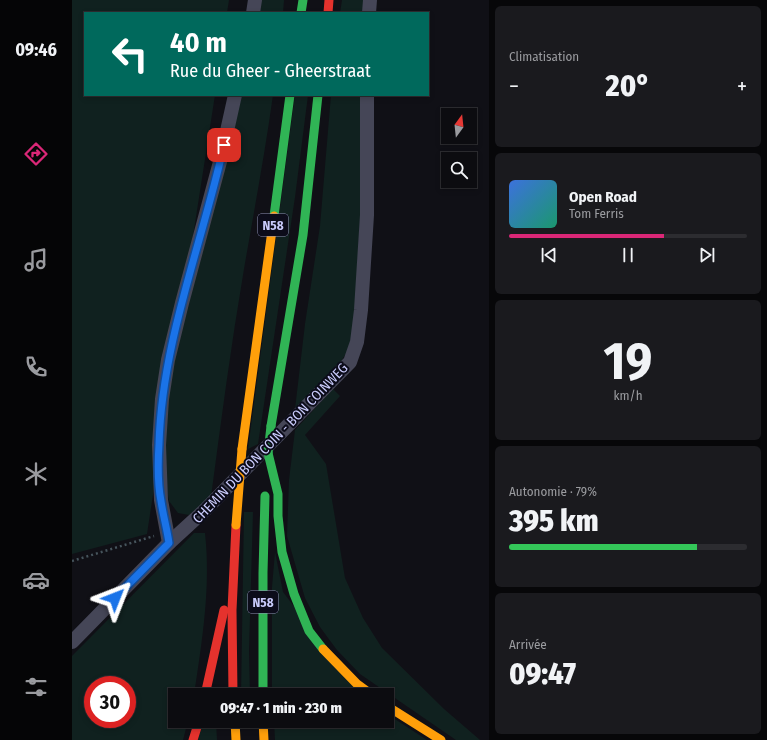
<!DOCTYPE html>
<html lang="fr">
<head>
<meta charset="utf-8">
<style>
	body { margin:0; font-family:"Fira Sans Condensed",sans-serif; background:#1a1a1e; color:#f1f3f6; height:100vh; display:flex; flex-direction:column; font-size:15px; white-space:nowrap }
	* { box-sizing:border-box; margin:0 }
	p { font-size:13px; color:#9a9b9f }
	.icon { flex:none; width:22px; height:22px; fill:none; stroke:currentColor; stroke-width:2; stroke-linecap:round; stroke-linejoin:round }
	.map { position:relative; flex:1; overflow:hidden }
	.panel { display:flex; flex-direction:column; gap:6px; padding:6px; background:#070709; width:278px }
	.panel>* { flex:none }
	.top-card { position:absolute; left:12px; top:12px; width:345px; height:84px; border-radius:0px; box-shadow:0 2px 6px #0003,0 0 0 1px #2c2c30; background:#00695c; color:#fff; overflow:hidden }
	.needle { width:26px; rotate:15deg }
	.fabs { position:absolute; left:369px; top:108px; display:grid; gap:8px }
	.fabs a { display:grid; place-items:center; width:36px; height:36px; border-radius:0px; background:#0c0c10; box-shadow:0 2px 6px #0003,0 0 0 1px #2c2c30; font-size:20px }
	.speed { position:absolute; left:12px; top:676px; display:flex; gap:8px; font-size:20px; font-weight:700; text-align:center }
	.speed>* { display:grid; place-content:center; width:52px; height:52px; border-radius:50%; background:#0c0c10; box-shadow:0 2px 6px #0003,0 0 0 1px #2c2c30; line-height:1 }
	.speed .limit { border:6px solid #d22; background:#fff; color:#111 }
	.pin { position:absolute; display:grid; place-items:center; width:34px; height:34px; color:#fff; margin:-17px; border-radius:8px; box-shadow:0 2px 6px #0006 }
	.me { position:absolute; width:44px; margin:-22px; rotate:45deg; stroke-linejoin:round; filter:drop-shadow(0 0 3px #0008) }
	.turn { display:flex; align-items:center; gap:14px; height:84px; padding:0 20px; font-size:18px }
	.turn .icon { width:52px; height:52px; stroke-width:2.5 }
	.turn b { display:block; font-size:28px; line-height:34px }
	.big { font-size:30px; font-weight:800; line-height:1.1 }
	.panel .card { flex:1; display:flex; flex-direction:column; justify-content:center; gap:6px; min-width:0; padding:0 14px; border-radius:6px; background:#1a1a1e }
	.panel .dial { align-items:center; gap:0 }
	.dial b { font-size:52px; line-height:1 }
	.song { display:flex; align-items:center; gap:12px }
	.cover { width:48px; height:48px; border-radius:6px; background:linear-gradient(135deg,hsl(220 70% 55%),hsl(160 70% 35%)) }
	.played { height:4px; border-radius:2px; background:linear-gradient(90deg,#db2777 65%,#2c2c30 65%) }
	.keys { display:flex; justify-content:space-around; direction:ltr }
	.heat { display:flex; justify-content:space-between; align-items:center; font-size:22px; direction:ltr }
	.charge { height:6px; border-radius:3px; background:linear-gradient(90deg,#34c759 79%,#2c2c30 0) }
	.trip { position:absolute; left:96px; top:688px; width:226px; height:40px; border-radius:0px; background:#0c0c10; box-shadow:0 2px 6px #0003,0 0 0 1px #2c2c30; font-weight:800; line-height:40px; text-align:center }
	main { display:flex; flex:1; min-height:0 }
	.dock { display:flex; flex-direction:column; width:72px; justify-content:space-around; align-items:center; background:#050506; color:#9a9b9f }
	.dock .icon { width:28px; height:28px }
	.dock .selected { color:#db2777 }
	.dock b { font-size:18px; color:#f1f3f6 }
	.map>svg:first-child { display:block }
</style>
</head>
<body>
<main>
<nav class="dock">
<b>09:46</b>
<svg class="icon selected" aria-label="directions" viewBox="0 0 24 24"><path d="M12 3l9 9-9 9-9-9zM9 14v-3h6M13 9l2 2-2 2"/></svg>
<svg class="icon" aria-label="music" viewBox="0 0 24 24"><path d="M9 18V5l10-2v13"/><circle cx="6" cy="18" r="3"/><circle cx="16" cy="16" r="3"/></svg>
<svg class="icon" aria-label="phone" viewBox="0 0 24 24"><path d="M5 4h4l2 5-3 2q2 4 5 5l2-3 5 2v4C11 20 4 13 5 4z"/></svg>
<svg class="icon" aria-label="climate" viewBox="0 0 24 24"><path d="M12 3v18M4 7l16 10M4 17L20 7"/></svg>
<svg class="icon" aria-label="car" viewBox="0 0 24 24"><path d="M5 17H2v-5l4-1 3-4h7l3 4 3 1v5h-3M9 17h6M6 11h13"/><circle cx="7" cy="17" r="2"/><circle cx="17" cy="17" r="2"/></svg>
<svg class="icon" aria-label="filters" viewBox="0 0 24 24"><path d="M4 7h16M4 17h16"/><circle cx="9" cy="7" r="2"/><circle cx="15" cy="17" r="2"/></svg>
</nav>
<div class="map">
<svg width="417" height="740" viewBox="0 0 417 740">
	<rect width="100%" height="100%" fill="#101016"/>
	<g fill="#10211f" fill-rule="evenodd">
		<path d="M0 0H157L155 13H13V95H143L102 358 169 95H201C193 153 182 211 172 269 159 345 149 421 139 497L117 515 106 513 97 501 93 479V416L75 534 0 554Z"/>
		<polygon points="189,0 212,0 211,13 187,13"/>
		<polygon points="270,0 291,0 291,13 268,13"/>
		<polygon points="223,95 236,95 223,197 186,444 176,449"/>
		<path d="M259 95H290L289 205 281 340C269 368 245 389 223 409L233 324 248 226Z"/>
		<polygon points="261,389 268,396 233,435 254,464 273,578 291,618 310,648 372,709 408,740 384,740 288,674 265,650 248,627 233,598 215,536 217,480 223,430"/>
		<polygon points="172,512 181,512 177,651 178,695 169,695"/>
		<path d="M122 533H133C139 587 130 641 122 695H103V721H116L111 740H0V656ZM21 685H55V719H21Z"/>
		<polygon points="203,552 211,592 289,695 200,695 200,587"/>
		<polygon points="315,714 355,740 203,740 202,721 315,721"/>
		<polygon points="131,721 144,721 145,740 126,740"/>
	</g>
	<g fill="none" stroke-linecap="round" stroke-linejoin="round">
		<polyline stroke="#46545c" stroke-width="2.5" stroke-dasharray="2 3" stroke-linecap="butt" points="0,561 82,536"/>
		<g stroke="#454657" stroke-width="14">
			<polyline points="181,13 183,0"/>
			<polyline points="297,13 298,0"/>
			<polyline points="97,543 89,500 87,445 90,399 96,360 110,303 149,158 163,95"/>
			<polyline points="0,642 97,543 134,509 278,362 285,342 289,310 295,215 295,95"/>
		</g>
		<g stroke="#30b455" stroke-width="9">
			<polyline points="229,13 231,0"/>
			<polyline points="202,216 218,95"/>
			<polyline points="199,426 231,235 246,95"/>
			<polyline points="196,453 206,494 206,516 210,552 222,594 237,631 251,649"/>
			<polyline points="191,695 191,573 193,496"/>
		</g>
		<g stroke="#ff9f0a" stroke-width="9">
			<polyline points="170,449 202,216"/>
			<polyline points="251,649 285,684 300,695"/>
			<polyline points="315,706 369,740"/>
			<polyline points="163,721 164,740"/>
			<polyline points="191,721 192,740"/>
		</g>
		<g stroke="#e5322d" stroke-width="9">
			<polyline points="256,13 257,0"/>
			<polyline points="133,695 152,610"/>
			<polyline points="161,695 160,610 164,525"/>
			<polyline points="121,740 127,721"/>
		</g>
		<polyline stroke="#30b455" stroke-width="9" points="196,453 199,426"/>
		<polyline stroke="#ff9f0a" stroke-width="9" points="164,525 170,449"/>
	</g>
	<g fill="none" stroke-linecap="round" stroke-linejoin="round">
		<defs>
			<path id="route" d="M43 598 97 543C95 529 91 515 89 501 86 486 86 460 87 444 90 341 130 244 152 145"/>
		</defs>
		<use href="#route" stroke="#114b97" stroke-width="10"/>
		<use href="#route" stroke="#1a73e8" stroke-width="7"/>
	</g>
	<g text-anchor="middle" stroke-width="4" stroke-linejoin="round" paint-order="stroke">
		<g fill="#0c0c1a" stroke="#9092b8" stroke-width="1">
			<rect x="186" y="214" width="30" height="22" rx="3"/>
			<rect x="176" y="591" width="30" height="22" rx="3"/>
		</g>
		<g font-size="13" font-weight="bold" fill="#c9cbfb">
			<text x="201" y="230">N58</text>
			<text x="191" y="607">N58</text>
		</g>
		<g font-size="14" fill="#c9cbfb" stroke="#0c0c1a">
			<text transform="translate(198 443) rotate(-46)" y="5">CHEMIN DU BON COIN - BON COINWEG</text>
		</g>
	</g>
</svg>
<div class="fabs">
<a><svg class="needle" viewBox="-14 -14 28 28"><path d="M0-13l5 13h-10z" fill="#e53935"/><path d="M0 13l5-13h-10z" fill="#9a9b9f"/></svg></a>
<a><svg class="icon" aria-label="search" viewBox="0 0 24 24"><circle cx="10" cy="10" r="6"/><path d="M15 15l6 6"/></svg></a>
</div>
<div class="speed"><div class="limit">30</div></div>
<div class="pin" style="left:152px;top:145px;background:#d93025"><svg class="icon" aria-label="arrive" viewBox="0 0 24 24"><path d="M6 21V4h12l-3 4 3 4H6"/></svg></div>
<svg class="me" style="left:43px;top:598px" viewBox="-20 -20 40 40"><path d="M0-17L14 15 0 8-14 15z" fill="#1a73e8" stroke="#fff" stroke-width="4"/></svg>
<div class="trip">09:47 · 1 min · 230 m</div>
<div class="top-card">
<div class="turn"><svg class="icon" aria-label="left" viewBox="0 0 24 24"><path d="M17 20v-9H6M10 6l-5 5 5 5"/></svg><div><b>40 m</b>Rue du Gheer - Gheerstraat</div></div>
</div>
</div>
<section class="panel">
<div class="card"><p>Climatisation</p>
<div class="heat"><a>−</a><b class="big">20°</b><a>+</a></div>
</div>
<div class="card">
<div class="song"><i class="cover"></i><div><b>Open Road</b><p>Tom Ferris</p></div></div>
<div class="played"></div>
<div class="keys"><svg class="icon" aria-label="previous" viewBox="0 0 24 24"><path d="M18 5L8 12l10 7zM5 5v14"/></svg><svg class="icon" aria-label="pause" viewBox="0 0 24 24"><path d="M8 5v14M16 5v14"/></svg><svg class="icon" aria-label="next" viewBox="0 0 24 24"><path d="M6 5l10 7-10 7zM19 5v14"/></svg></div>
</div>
<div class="card dial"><b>19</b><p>km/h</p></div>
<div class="card"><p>Autonomie · 79%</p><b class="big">395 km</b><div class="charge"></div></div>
<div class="card"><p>Arrivée</p><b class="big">09:47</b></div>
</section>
</main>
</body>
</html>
